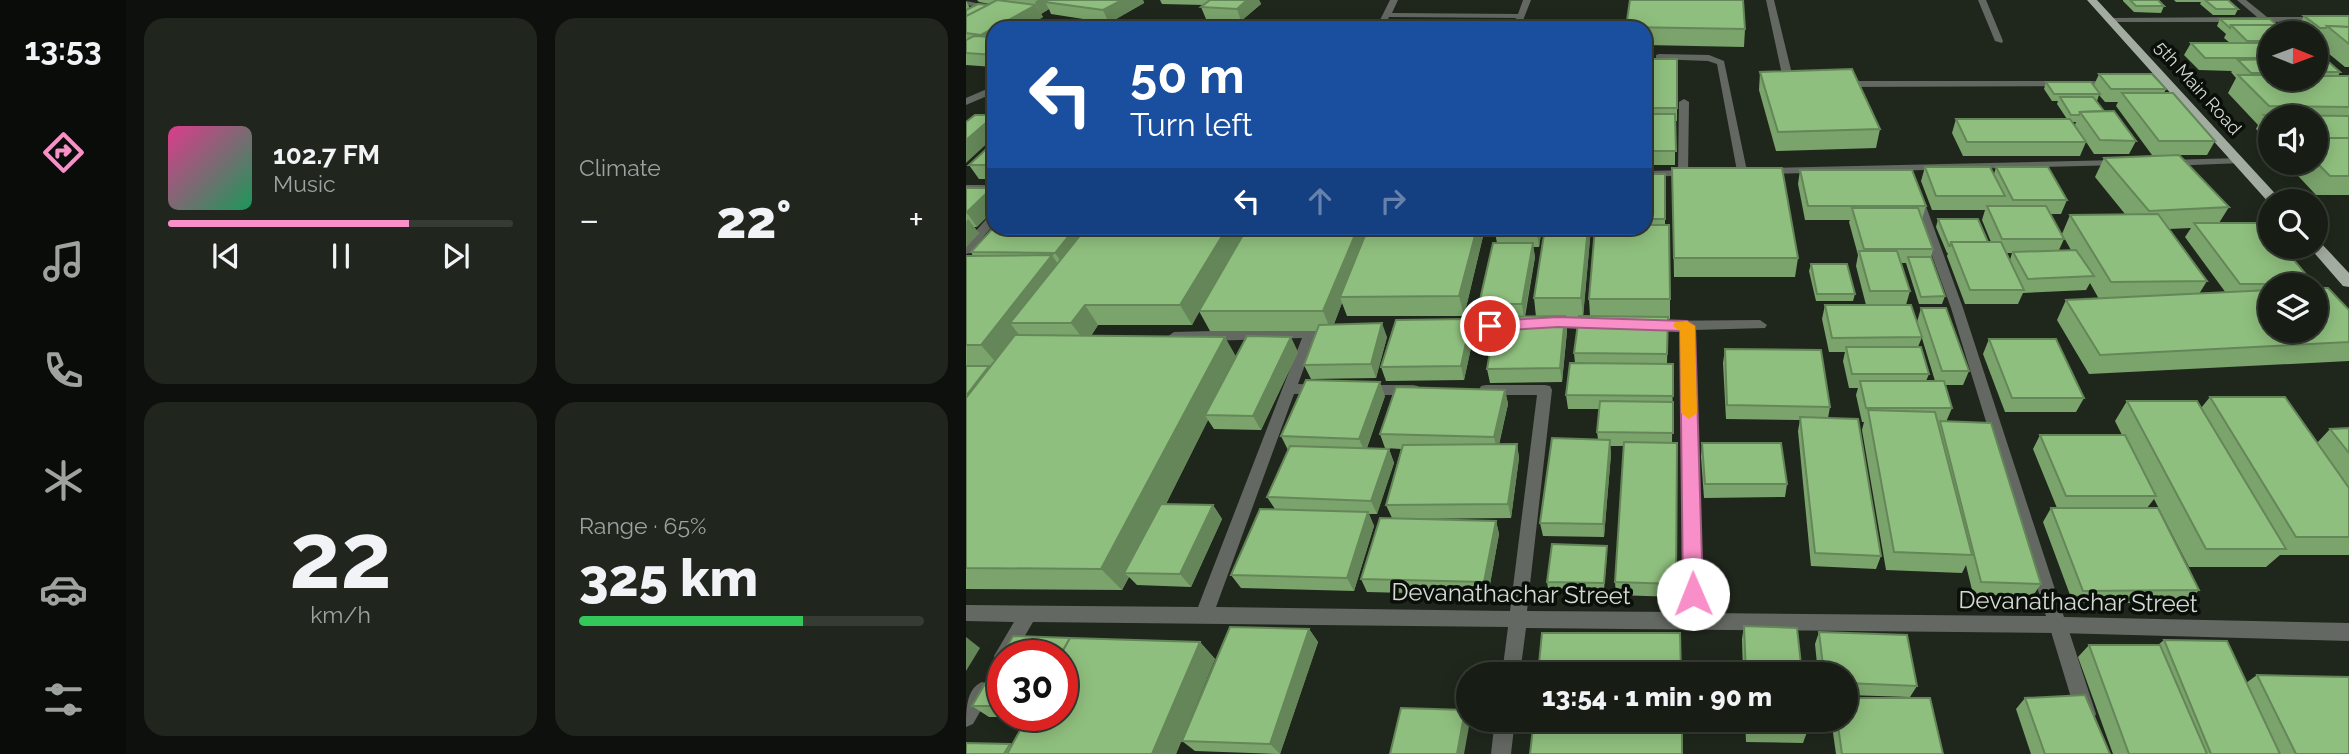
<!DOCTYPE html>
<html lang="en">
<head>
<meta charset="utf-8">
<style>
	body { margin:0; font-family:Raleway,sans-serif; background:#20261e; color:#f1f3f6; height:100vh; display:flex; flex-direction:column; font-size:26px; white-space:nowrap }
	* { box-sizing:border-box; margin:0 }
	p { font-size:23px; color:#9ea2a0 }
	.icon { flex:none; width:38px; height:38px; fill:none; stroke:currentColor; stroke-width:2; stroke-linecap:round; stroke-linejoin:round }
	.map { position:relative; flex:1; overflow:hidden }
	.sheet { display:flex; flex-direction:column; gap:18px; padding:18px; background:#0d100c; width:840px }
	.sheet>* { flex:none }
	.hud { position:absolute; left:21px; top:21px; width:665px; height:214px; border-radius:21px; box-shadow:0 4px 18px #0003,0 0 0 2px #363b34; background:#1a4fa0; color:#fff; overflow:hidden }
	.needle { width:46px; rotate:91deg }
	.controls { position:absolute; left:1292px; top:21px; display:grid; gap:14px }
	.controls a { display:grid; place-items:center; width:70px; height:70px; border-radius:50%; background:#171d15; box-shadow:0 4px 18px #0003,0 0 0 2px #363b34; font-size:35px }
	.speed { position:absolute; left:21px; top:640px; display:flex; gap:14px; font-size:35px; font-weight:700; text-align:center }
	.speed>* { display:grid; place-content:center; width:91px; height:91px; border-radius:50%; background:#171d15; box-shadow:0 4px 18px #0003,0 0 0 2px #363b34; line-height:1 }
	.speed .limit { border:10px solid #d22; background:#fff; color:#111 }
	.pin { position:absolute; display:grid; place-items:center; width:60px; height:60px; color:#fff; margin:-30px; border:4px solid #fff; border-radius:50%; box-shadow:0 2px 7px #0007 }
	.me { position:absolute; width:77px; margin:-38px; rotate:359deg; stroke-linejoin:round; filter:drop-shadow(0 0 5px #0008) }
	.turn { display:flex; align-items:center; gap:24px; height:147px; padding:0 28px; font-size:32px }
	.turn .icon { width:91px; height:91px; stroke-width:2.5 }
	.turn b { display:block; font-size:49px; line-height:60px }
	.lanes { display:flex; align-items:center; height:66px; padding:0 28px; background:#0003; justify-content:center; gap:35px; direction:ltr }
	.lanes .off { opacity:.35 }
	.big { font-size:52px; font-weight:800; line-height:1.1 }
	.sheet .tile { flex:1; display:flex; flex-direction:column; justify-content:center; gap:10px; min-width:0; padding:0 24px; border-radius:21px; background:#20261e }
	.sheet .dial { align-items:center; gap:0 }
	.dial b { font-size:91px; line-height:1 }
	.song { display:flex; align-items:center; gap:21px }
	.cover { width:84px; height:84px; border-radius:10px; background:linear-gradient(135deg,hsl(330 70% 55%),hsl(150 70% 35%)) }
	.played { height:7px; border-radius:4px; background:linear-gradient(90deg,#f98fc8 70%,#363b34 70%) }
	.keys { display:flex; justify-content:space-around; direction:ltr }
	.heat { display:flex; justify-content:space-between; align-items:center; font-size:38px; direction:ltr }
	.charge { height:10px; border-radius:5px; background:linear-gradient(90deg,#34c759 65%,#363b34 0) }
	.sheet .tiles { flex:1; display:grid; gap:18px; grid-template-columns:repeat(2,1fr) }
	.trip { position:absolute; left:490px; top:662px; width:402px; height:70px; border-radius:35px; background:#171d15; box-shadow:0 4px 18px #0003,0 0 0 2px #363b34; font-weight:800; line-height:70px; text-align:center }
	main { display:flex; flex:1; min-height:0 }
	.dock { display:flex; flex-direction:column; width:126px; justify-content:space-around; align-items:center; background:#090c08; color:#9ea2a0 }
	.dock .icon { width:49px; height:49px }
	.dock .current { color:#f98fc8 }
	.dock b { font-size:32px; color:#f1f3f6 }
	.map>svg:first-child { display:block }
</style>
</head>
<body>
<main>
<nav class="dock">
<b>13:53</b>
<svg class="icon current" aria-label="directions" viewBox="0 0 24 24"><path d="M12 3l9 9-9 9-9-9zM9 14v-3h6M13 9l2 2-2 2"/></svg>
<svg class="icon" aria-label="music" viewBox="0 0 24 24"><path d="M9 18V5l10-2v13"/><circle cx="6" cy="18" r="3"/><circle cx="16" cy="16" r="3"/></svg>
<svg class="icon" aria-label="phone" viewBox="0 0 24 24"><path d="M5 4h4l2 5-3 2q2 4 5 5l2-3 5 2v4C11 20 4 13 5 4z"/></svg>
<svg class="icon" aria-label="climate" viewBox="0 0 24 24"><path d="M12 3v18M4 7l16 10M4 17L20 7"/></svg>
<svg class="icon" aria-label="car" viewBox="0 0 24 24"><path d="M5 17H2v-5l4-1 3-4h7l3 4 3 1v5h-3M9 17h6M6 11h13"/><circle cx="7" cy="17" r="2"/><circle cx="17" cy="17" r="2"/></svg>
<svg class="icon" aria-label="filters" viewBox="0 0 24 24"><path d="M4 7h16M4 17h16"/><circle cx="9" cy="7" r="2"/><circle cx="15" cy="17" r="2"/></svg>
</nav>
<section class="sheet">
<div class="tiles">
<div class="tile">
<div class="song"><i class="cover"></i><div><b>102.7 FM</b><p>Music</p></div></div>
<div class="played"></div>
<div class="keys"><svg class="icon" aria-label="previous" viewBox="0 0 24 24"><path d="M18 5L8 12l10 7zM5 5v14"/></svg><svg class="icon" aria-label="pause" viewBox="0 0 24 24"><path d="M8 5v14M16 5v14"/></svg><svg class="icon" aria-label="next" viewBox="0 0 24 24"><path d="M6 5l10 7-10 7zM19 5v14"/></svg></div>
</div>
<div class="tile"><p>Climate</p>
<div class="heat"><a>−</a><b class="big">22°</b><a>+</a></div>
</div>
<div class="tile dial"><b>22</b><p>km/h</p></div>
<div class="tile"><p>Range · 65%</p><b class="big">325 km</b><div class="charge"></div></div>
</div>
</section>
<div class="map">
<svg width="1383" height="754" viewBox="0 0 1383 754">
	<rect width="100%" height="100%" fill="#1f271c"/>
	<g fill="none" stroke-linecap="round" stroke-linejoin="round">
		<g fill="#646862" fill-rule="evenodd">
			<polygon points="800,0 808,0 825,70 835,84 833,86 827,86 815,70"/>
			<polygon points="1012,0 1020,0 1037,41 1036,43 1029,41"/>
			<polygon points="159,19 166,21 155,28 145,28"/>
			<polygon points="693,54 743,55 758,61 781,171 780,173 776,174 771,171 751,64 742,61 690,59 690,55"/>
			<polygon points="1148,81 1151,82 1151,86 874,87 869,84 874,81"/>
			<polygon points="28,86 28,93 0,105 0,98"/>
			<polygon points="718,99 723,102 722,173 717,176 712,173 713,102"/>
			<polygon points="1092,617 1098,619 1101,625 1130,714 1127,721 1120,724 1113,721 1110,714 1083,625 1086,619"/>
		</g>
		<g fill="#646862" fill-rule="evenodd">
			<polygon points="424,0 432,0 426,13 552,14 557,0 565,0 554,28 546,28 550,18 423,17 418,28 410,28"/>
			<polygon points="1271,0 1280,0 1301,17 1383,17 1383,21 1307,22 1320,33 1311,33 1297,22 1143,22 1139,20 1143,18 1291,17"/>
			<polygon points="0,1 30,7 26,9 0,5"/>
			<polygon points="1273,158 1277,159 1277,163 1201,166 1196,163 1201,160"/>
			<polygon points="1152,160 1157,163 1156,165 798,174 793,171 798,168"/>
			<polygon points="726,170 731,173 730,175 679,177 679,171"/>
			<rect x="0" y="185" width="28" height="6"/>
			<polygon points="951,195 957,198 997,308 1098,617 1383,623 1383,641 1092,633 560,628 554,674 536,674 542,627 67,622 47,656 37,656 37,665 30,662 28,656 48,622 0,621 0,605 232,607 336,338 208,342 201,337 208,332 366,328 371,330 373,333 371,336 349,338 332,384 358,385 360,389 358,393 328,394 250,607 544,611 571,395 520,395 515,394 513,390 515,386 520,385 579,385 584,386 586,390 561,611 718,612 714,330 683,331 676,326 683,321 794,320 801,325 799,328 728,330 736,613 1080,616 985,308 945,198"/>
			<polygon points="28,214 28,224 4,253 0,254 0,242 24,215"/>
			<polygon points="582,318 628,320 635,325 628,330 577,326 575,323"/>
			<polygon points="548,320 555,325 548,330 487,331 480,326 487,321"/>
			<polygon points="401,385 447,385 452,386 454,390 452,394 447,395 401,395 396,394 394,390 396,386"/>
			<path d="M16 682 23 684 26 691 7 724 0 727C0 710 0 689 16 682Z"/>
			<polygon points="529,719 549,719 545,754 525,754"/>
		</g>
		<g fill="#a3aca0" fill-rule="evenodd">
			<polygon points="1121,0 1131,0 1316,201 1304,201 1304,204"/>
			<polygon points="1349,240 1354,242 1383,273 1383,287 1377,286 1344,248 1349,247"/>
		</g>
	</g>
	<g fill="#7ba46c" fill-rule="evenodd">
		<polygon points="11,0 177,0 178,3 143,23 85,14 83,9 75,14 77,17 58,28 28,28 28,67 0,65 0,1 4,8 24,4 13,2"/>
		<polygon points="194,0 293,0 295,4 275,21 240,19 235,7 238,5 196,4"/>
		<polygon points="664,0 779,29 778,47 679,45 679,28 660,28"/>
		<polygon points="1157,0 1192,0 1198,6 1195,13 1168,12 1157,1"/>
		<polygon points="1208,0 1262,0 1272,9 1269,15 1247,15 1234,4 1235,2 1210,2"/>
		<polygon points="1338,16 1383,16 1383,67 1379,67 1351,44 1353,41 1349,41 1349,33 1338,33 1331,28"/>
		<polygon points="1254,19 1304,33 1304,79 1349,79 1349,50 1374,72 1372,76 1383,76 1383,195 1350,195 1320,163 1349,163 1349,117 1304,117 1304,143 1290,129 1292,125 1262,93 1270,78 1265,72 1266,71 1233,70 1218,55 1225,43 1264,43 1258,38 1260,34 1251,26"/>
		<polygon points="794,72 914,129 910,148 810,151 793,90"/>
		<path d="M1133 74 1200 89 1198 93 1249 141 1241 155H1213L1263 207 1253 223 1348 284V285H1304V331L1383 310V361L1123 374 1091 320 1100 300 1133 299 1124 283 1120 290 1057 293 1052 304H999L981 256 982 253H981L970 227 972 219 1022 242H1025L1016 220 1019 210H966L955 181 959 167 1028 174 1030 167 1101 200 1095 214H1084L1098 239 1093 250H1105L1096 234 1104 215 1159 214 1129 177 1138 158 1211 155H1186L1150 106 1152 102H1139L1133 95 1131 101H1130L1138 111 1170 141 1163 154H1128L1109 125 1110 122H1106L1120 142 1114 156H997L986 133 990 119H1101L1091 104 1092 101H1086L1078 89 1080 82 1128 85ZM1225 228 1219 237 1260 293 1233 294 1241 281 1203 229ZM1041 253H1046L1044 260Z"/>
		<polygon points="679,75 711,108 711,121 709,121 709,165 683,165 684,121 679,121"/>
		<polygon points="28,142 28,179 13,179 3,165"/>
		<polygon points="706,168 832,258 829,277 708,277"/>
		<polygon points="834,170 960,206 956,219 967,249 965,258 979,296 976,304 953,304 940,263 935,263 944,291 940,305 956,337 952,347 963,374 960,381 969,381 951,322 955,308 1003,371 997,385 979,385 986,408 980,422 1075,584 1066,597 1007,594 1000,565 996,573 920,570 896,430 898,422 896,422 890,395 892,388 883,388 877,361 879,352 863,352 856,319 859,305 900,305 890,266 892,255 883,222 884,220 839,220 832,184"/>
		<polygon points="679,174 699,174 699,225 704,299 704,319 702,319 701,364 707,364 706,443 710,597 650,595 649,582 658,446 644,446 645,454 638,537 577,536 574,523 632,439 631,432 633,409 602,409 600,395 609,363 608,353 612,318 599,318 601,331 596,382 524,383 521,369 530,319 516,319 513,304 531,243 529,233 576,228 573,247 567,247 569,257 559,317 570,317 568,298 579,228 625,228 617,316 624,316 623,299 679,228"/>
		<polygon points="0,188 11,227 8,227 13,233 0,247"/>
		<polygon points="28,228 519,228 498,316 381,316 376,303 368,324 421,337 410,378 345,379 338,365 351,331 244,331 233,311 226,325 132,325 125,336 270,357 332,352 295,430 248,429 242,420 200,504 247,505 256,519 225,587 171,585 163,577 156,590 0,589 0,366 23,366 24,367 26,365 0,365 0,256 7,256 5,252"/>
		<polygon points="845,264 889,294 887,301 850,301 843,271"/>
		<polygon points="505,319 508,334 498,380 420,381 415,367"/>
		<polygon points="1023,339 1118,398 1110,412 1039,412 1017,354"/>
		<polygon points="759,349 864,407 862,418 915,556 910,569 845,566 832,431 834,420 760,419 757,363"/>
		<polygon points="539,390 542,404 533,445 551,444 553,458 545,518 444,519 530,521 533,534 522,595 401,592 395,579 426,518 420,505 435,449 419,448 414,434"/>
		<polygon points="419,396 401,448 423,449 428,463 411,514 403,514 408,526 388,591 275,588 265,575 309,509 301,497 322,450 315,436"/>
		<polygon points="1244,397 1351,443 1364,429 1383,428 1383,555 1314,555 1300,567 1223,567 1188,499 1181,508 1233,590 1221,603 1107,603 1077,522 1085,508 1091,508 1067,449 1074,435 1156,435 1149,421 1161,401 1235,408"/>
		<polygon points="736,443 821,484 819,497 738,498 735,457"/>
		<polygon points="641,552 638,590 582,588 581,582"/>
		<polygon points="778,626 836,674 777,674 776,639"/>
		<polygon points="343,629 352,642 314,754 229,751 216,741"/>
		<polygon points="853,632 951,686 944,697 880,695 880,674 852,674 849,644"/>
		<path d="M47 636 234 642 249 659 210 754H0V743L44 744 45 746 61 717H23L6 706ZM37 656H96V716H37Z"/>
		<polygon points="1198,640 1280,683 1291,675 1383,754 1147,754 1112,657 1123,645 1192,645"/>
		<polygon points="1059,698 1144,754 1065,754 1050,709"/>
		<polygon points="779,719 840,719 841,732 837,743 780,742"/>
		<polygon points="865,719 880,719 977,754 870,754"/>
	</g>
	<g fill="#648658">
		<polygon points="72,0 100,0 79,2 83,9 75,14 69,2"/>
		<polygon points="156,0 177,0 178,3 143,23 137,10"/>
		<polygon points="281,0 293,0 295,4 275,21 271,9"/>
		<polygon points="70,5 77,17 58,28 28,28 28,44 23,47 15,35"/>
		<polygon points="28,116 28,137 0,163 0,140"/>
		<polygon points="26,188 28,191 28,210 11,227 1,213"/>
		<polygon points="2,219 13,233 0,247 0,222"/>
		<polygon points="109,228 137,228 102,272 89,253"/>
		<polygon points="261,228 281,228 226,325 214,305"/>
		<polygon points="392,228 406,228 374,297 376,303 365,331 357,311"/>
		<polygon points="511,228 519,228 498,316 493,296"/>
		<polygon points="572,228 576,228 573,247 571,233"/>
		<polygon points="622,228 625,228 617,318 615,298"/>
		<polygon points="567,243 569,257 558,318 556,304"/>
		<polygon points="86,255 99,275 44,323 54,336 32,365 15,345"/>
		<polygon points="119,305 132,325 120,343 105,323"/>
		<polygon points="599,316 601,331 596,382 594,368"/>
		<polygon points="505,319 508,334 498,380 495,366"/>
		<polygon points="416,323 421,337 410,378 405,364"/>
		<polygon points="259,337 272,360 239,415 242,420 165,573 158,573 163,577 156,590 135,569"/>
		<polygon points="325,337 332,352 295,430 287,416"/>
		<polygon points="23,366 40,385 0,440 0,396"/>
		<polygon points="414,382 419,396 399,452 393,439"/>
		<polygon points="539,390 542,404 531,451 528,437"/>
		<polygon points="644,440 645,454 638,537 637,524"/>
		<polygon points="551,444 553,458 545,518 542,504"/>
		<polygon points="423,449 428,463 411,514 405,501"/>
		<polygon points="247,505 256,519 225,587 214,574"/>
		<polygon points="402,512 408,526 388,591 381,578"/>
		<polygon points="530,521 533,534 522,595 518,582"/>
		<polygon points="343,629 352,642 314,754 304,744"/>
		<polygon points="0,637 14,648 0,671"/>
		<polygon points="234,642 249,659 210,754 186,754"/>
		<polygon points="499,710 502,716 502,719 504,721 498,754 491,754"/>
	</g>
	<g fill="#8fbf7e" stroke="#648658" stroke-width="2">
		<polygon points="31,0 70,5 15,35 0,33 0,16"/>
		<polygon points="82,0 156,0 137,10 79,2"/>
		<polygon points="244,0 281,0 271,9 235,7"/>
		<polygon points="664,0 777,0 779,29 660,27"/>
		<polygon points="1164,0 1192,0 1198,6 1170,6"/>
		<polygon points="1239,0 1262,0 1272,9 1250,9"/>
		<polygon points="12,4 22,5 0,16 0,10"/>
		<polygon points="1338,16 1383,16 1383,27 1361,26 1360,28 1354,28"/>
		<polygon points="1254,19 1304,19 1311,25 1265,25 1264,28"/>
		<polygon points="1265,25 1322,25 1331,33 1304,33 1304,41 1281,41"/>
		<polygon points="1361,26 1383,27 1383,44"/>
		<polygon points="8,36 28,37 28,55 0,53 0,40"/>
		<polygon points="1225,43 1304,43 1304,58 1239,58"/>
		<polygon points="1349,50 1374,72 1349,72"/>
		<polygon points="680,59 711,59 711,108 679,108"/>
		<polygon points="1304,59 1304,73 1285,73 1272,60"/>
		<polygon points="886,69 914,129 812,132 794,72"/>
		<polygon points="1133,74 1186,74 1200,89 1145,89"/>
		<polygon points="1272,75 1304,75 1304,79 1349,79 1349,76 1383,76 1383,107 1303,106"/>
		<polygon points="1080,82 1125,82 1134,94 1088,94"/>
		<polygon points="1156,93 1207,93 1249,141 1193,141"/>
		<polygon points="1094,97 1127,97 1138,111 1114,112 1113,115 1105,115"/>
		<polygon points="1148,111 1170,141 1134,140 1114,112"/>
		<polygon points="684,114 709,114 710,151 682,151"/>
		<polygon points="9,115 28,115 28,116 0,140 0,122"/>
		<polygon points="1298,115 1383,116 1383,138 1349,138 1349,117 1304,117 1304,121"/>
		<polygon points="990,119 1104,119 1120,142 1001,142"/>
		<polygon points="1349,138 1383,138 1383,176 1364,176 1349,161"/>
		<polygon points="28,142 28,165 3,165"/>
		<polygon points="1213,155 1263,207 1183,211 1138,158"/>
		<polygon points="959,167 1024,167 1039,196 970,196"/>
		<polygon points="1030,167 1082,167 1101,200 1047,200"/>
		<polygon points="706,168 816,168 832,258 708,258"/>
		<polygon points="834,170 946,170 960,206 842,206"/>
		<rect x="679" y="174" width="20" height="45"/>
		<polygon points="0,188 26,188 0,213"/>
		<polygon points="1021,206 1080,206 1098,239 1036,239"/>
		<polygon points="886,208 952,208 967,249 898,249"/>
		<polygon points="1192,214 1241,281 1145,282 1104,215"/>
		<polygon points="972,219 1012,219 1022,242 985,242 984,246 983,246"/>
		<polygon points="1228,223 1297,223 1304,231 1304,247 1317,247 1348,284 1274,284"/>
		<polygon points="679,225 703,225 704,299 623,299 629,228 679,228"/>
		<polygon points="28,227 28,228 109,228 89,253 5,252"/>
		<polygon points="120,228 261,228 214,305 119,305 105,323 44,323"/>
		<polygon points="281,228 392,228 357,311 233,311"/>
		<polygon points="402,228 511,228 493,296 374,297"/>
		<polygon points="530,228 572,228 571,233 529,233"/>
		<polygon points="579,228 622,228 615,298 568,298"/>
		<polygon points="985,242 1035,242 1058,290 1004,290"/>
		<polygon points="527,243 567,243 556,304 513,304"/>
		<polygon points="1110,250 1128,276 1062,279 1047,252"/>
		<polygon points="893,251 931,251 944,291 904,291"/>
		<polygon points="86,255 15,345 0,345 0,256"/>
		<polygon points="942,257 965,257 979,296 955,297"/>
		<polygon points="845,264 881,264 889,294 851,294"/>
		<polygon points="1349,288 1362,288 1383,310 1383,342 1134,355 1100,300 1304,290 1304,331 1349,331"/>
		<polygon points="859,305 945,305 956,337 866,338"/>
		<polygon points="955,308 980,308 1003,371 976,371"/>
		<polygon points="599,316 594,368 521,369 530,317"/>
		<polygon points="613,316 702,317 701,354 608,353"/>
		<polygon points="505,319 495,366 415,367 430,320"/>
		<polygon points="416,323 405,364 338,365 353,325"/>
		<polygon points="49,335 259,337 135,569 0,568 0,398"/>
		<polygon points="281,336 325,337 287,416 239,415"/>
		<polygon points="1023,339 1090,339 1118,398 1046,398"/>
		<polygon points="880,347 955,347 963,374 886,374"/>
		<polygon points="759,349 855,350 864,407 761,405"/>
		<polygon points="604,363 707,364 707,396 600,395"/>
		<polygon points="0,366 23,366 0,396"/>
		<polygon points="340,380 414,382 393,439 315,436"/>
		<polygon points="894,381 978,381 986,408 900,408"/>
		<polygon points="430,387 539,390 528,437 414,434"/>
		<polygon points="1244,397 1319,397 1383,488 1383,537 1330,537"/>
		<polygon points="634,401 707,402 707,433 631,432"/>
		<polygon points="1161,401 1231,401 1320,549 1240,549"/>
		<polygon points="902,410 969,412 1006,555 928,552"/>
		<polygon points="834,417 892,419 915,556 849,553"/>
		<polygon points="974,421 1025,423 1075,584 1015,582"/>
		<polygon points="1383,428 1383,453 1364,429"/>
		<polygon points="1074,435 1159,435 1190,496 1100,496"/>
		<polygon points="586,438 644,440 637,524 574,523"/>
		<polygon points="658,442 711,443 710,584 649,582"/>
		<polygon points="736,443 815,443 821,484 739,484"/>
		<polygon points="551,444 542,504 420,505 437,445"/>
		<polygon points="324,446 423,449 405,501 301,497"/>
		<polygon points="195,504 247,505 214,574 158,573"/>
		<polygon points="1085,508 1192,508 1233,590 1117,591"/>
		<polygon points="294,509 402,512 381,578 265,575"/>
		<polygon points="414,518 530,521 518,582 395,579"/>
		<polygon points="586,544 641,546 638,583 581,582"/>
		<polygon points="778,626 831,628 836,674 780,674"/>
		<polygon points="264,627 343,629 304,744 216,741"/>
		<polygon points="853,632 941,635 951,686 880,683 880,674 858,674"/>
		<polygon points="576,633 714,633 715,674 572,674"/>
		<polygon points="47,636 105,638 104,638 94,656 37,656 37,706 6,706"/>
		<polygon points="104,638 234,642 186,754 41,754 62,716 96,716 96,656 94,656"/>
		<polygon points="1198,640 1261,641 1314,754 1245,754"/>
		<polygon points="1123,645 1194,645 1241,754 1163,754"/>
		<polygon points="1291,675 1383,677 1383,754 1330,754"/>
		<polygon points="1119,695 1144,754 1079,754 1059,698"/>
		<polygon points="880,698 964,698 977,754 876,754 871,719 880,719"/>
		<polygon points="435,708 499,710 491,754 424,754"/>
		<polygon points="568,719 716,719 716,754 564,754"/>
		<polygon points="782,719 840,719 841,732 782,731"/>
		<polygon points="0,743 44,744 38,754 0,754"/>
	</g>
	<polygon fill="#f98fc8" stroke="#a25d82" stroke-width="2" points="592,317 721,321 729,326 737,594 734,601 727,603 720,601 717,594 714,331 592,327 524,331 516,326 524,321"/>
	<polygon fill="#f59e0b" points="721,321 729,326 731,413 723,419 715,413 714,331 707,326 709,322"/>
	<g text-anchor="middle" stroke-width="7" stroke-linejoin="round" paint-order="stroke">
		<g font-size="18" fill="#d4dad3" stroke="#0b0f0a">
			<text transform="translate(1232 88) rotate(48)" y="6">5th Main Road</text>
		</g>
		<g font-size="24" fill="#d4dad3" stroke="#0b0f0a">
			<text transform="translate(545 594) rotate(1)" y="8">Devanathachar Street</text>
			<text transform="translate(1112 602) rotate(1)" y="8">Devanathachar Street</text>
		</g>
	</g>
</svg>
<div class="controls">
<a><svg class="needle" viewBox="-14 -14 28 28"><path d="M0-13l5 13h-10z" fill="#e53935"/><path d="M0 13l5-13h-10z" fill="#9ea2a0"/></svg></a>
<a><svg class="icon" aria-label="sound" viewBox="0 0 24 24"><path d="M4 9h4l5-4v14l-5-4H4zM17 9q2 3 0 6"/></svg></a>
<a><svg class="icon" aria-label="search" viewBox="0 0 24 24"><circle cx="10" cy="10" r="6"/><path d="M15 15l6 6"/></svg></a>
<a><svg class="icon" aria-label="layers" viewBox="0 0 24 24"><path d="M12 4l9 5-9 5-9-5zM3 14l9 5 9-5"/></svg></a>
</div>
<div class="speed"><div class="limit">30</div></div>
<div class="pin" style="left:524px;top:326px;background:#d93025"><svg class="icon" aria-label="arrive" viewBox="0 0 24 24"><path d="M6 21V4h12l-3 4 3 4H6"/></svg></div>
<svg class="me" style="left:727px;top:594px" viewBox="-20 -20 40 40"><circle r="19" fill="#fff"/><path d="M0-13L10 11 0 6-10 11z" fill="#f98fc8"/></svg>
<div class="trip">13:54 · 1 min · 90 m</div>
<div class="hud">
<div class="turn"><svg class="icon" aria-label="left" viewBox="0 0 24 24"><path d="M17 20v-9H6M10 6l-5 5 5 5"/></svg><div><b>50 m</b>Turn left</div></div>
<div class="lanes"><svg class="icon" aria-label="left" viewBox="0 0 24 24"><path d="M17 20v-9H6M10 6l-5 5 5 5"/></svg><svg class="icon off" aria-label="ahead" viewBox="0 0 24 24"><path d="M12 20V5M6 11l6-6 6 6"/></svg><svg class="icon off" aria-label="right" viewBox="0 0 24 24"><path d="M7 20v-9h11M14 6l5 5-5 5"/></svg></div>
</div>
</div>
</main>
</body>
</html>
